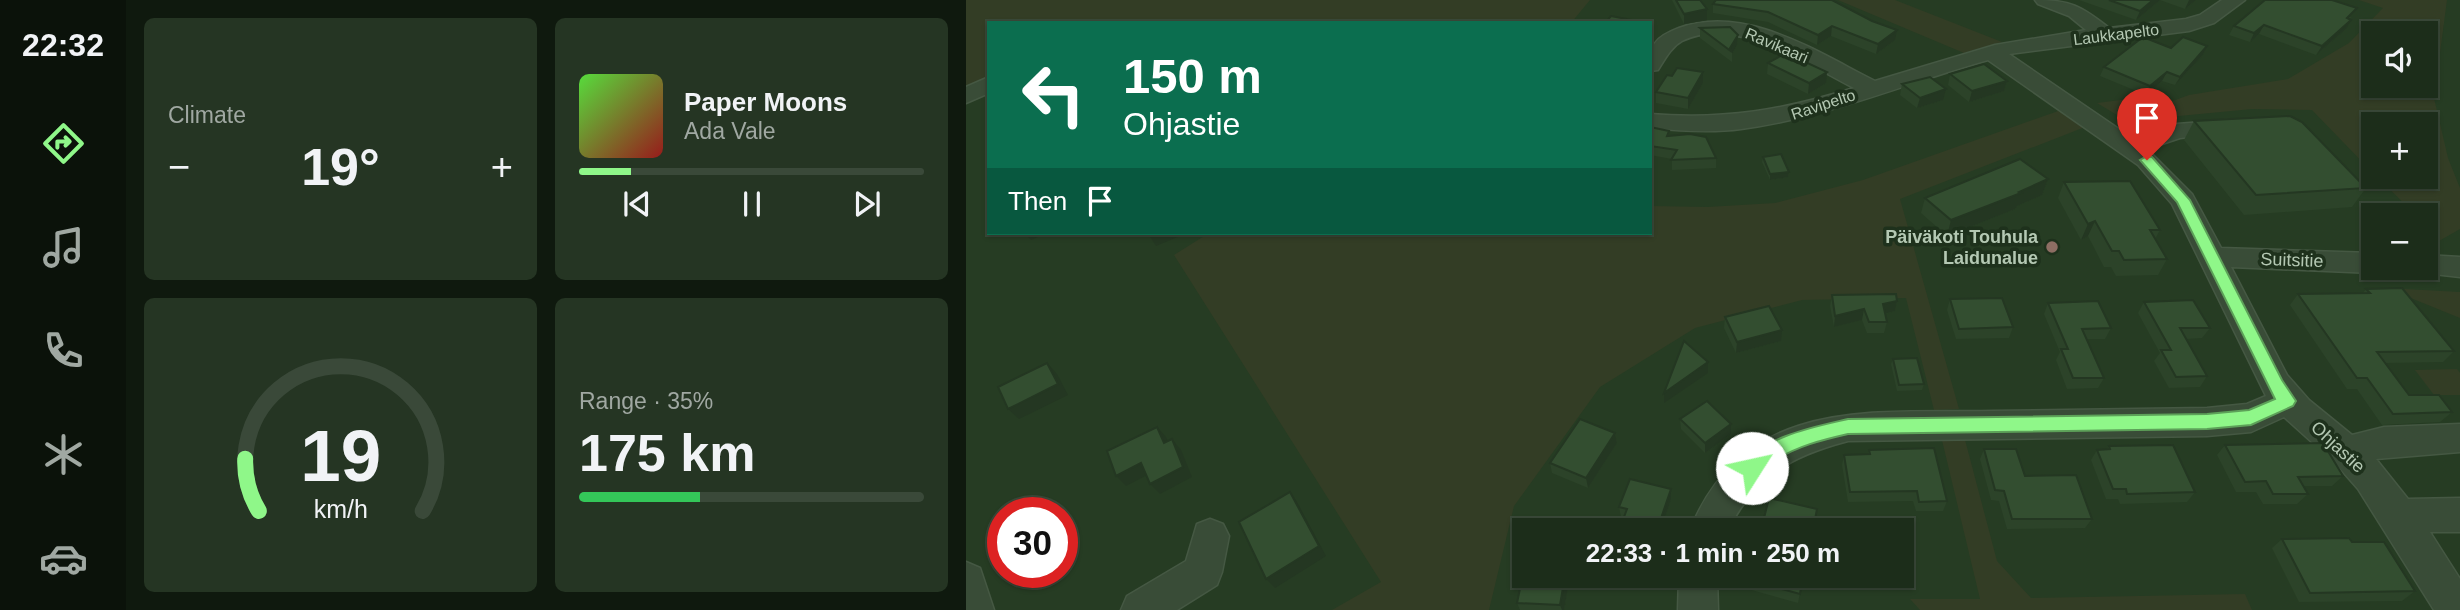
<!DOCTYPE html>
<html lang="en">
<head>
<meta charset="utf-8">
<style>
	body { margin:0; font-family:Helvetica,sans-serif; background:#253523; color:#f1f3f6; height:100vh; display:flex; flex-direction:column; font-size:26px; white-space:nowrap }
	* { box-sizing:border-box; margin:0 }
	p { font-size:23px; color:#a0a8a2 }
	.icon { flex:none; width:38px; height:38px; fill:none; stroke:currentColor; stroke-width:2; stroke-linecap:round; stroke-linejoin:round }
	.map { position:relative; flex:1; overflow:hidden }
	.panel { display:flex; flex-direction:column; gap:18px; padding:18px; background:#0f190e; width:840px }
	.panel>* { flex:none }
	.top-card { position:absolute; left:21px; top:21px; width:665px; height:214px; border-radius:0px; box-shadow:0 2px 5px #0004,0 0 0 2px #3a4939; background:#0b6e4f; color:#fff; overflow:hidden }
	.controls { position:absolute; left:1395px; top:21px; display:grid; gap:14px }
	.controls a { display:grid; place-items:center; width:77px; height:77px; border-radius:0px; background:#1c2d1a; box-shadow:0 2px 5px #0004,0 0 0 2px #3a4939; font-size:35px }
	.speed { position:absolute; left:21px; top:497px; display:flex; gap:14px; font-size:35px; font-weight:700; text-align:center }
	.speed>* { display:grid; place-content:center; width:91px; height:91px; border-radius:50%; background:#1c2d1a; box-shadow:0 2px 5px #0004,0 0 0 2px #3a4939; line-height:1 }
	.speed .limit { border:10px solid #d22; background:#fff; color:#111 }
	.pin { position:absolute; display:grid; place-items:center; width:60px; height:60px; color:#fff; margin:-72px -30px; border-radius:50% 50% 50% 0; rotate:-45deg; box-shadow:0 0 7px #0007 }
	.pin .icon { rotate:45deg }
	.me { position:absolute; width:77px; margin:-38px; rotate:55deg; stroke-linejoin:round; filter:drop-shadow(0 0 5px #0008) }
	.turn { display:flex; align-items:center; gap:24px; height:147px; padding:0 21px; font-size:32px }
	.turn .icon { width:91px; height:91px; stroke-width:2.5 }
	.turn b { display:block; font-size:49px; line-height:60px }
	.then { display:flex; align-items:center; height:66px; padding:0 21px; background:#0003; gap:14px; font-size:26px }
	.big { font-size:52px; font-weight:700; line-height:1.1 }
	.panel .tile { flex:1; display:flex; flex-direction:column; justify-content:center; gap:10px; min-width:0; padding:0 24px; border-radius:10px; background:#253523 }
	.panel .dial { align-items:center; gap:0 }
	.dial svg { height:182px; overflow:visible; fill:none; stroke:#3a4939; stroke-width:7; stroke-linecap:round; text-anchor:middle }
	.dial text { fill:#f1f3f6; stroke:none }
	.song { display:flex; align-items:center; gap:21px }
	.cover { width:84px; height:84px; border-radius:10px; background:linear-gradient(135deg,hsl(110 70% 55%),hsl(0 70% 35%)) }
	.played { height:7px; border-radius:4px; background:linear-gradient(90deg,#8ff789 15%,#3a4939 15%) }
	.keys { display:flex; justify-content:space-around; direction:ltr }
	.heat { display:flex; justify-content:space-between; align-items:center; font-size:38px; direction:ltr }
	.charge { height:10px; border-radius:5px; background:linear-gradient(90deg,#34c759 35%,#3a4939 0) }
	.panel .tiles { flex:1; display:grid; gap:18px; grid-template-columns:repeat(2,1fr) }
	.trip { position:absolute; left:546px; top:518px; width:402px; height:70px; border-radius:0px; background:#1c2d1a; box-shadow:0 2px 5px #0004,0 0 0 2px #3a4939; font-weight:700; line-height:70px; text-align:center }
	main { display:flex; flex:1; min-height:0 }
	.tab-bar { display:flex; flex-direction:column; width:126px; justify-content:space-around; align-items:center; background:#0b120a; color:#a0a8a2 }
	.tab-bar .icon { width:49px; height:49px }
	.tab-bar .current { color:#8ff789 }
	.tab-bar b { font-size:32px; color:#f1f3f6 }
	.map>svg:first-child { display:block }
</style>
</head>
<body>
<main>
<nav class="tab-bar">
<b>22:32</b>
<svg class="icon current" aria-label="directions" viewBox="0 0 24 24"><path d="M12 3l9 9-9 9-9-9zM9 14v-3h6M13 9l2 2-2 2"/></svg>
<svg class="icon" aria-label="music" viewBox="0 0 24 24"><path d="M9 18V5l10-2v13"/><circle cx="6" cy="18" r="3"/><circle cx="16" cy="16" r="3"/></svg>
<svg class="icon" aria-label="phone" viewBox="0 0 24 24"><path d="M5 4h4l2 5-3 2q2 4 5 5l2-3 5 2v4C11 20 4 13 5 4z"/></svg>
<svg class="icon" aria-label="climate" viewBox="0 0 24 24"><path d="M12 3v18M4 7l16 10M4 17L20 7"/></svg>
<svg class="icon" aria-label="car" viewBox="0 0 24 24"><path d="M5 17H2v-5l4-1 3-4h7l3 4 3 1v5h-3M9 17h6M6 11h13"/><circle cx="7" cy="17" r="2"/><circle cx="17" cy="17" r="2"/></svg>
</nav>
<section class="panel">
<div class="tiles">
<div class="tile"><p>Climate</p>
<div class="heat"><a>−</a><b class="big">19°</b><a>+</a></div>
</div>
<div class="tile">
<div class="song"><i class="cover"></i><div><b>Paper Moons</b><p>Ada Vale</p></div></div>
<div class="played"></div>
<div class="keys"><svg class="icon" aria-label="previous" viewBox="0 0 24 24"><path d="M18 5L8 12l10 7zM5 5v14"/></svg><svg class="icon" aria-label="pause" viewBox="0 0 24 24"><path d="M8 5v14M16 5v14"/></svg><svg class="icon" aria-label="next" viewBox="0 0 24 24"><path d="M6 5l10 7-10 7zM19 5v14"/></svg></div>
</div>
<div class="tile dial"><svg viewBox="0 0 100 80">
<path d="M14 69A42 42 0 1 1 86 69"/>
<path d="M14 69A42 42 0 0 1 8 46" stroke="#8ff789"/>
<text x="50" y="56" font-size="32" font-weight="700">19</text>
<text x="50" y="72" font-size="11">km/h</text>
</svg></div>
<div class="tile"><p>Range · 35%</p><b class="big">175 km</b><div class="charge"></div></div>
</div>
</section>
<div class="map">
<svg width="1494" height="610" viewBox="0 0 1494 610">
	<rect width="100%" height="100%" fill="#263c23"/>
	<g fill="#333d25" fill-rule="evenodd">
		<polygon points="0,0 624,0 605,23 23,23 23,89 0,101"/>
		<polygon points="872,0 929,0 1036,42 998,53"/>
		<path d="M1393 0H1481L1468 98 1482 158 1494 188V229L1473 241 1460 226V215H1450L1411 177H1460V124H1407V173L1346 110 1286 109 1161 121 1131 103 1186 96 1201 103 1223 95 1322 79 1383 43 1417 8ZM1407 33H1460V86H1407Z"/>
		<polygon points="1095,110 1119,127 934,199 993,409 968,410 940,298 836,300 729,328 634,387 548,506 523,610 366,610 415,582 208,255 243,233 684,233 684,206 741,207 809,203 897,180"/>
		<polygon points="1420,288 1494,292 1494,318"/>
		<polygon points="1491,369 1494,373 1494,395 1468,395 1449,370"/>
		<polygon points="975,436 998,436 1031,561 1065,598 1279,594 1286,610 954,610 944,599 1014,599"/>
	</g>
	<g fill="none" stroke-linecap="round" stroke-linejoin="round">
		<defs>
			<g id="minor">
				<path d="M1069 0C1104 0 1115 6 1143 28L1220 19 1234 15 1256 0H1279L1248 23 1223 31 1043 54 1166 138 1211 124 1264 120 1272 122 1276 127 1272 132 1214 138 1181 149 1226 194 1255 248 1407 253V268H1418L1407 273 1265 267 1321 375 1343 400 1386 435 1418 427 1494 424V452L1410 459 1442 499 1494 498V532H1464L1494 579V610H1468L1392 489 1370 464 1318 417 1285 432 1241 436 882 441C825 456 789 476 762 530H724C779 395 907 413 1027 411 1099 410 1170 409 1241 408L1281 404 1300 396 1206 204 1172 165 1022 60C940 83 860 118 775 129 745 133 715 131 684 128V114C759 120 817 110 888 88 841 64 769 15 716 41 705 47 699 59 692 70L684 71C684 45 687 38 713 28 780 4 851 52 909 81L1029 45 1120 30 1103 16 1072 4Z"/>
				<polygon points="23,77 23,93 0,103 0,87"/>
				<polygon points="1460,255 1494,257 1494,277 1450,272 1447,268 1460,268"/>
				<polygon points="244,519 257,524 263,536 256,572 251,585 211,610 155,610 161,596 220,561 231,524"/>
				<polygon points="0,562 14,568 28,610 0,610"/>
				<polygon points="713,576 751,576 752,610 712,610"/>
			</g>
		</defs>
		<use href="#minor" stroke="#455843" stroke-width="3"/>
		<use href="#minor" fill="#394c37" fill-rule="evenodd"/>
	</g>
	<g fill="#2c4329">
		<polygon points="706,0 734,0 741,20 718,24"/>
		<polygon points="750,0 929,40 910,54 865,36 851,45 802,22 747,13 747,4"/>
		<polygon points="1113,0 1230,0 1219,9 1194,0 1170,20"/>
		<polygon points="1386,17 1383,19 1380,29 1350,55 1293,34 1284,42 1263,35 1268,26"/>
		<polygon points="734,28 772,35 771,45 766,54 766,62 734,38"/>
		<polygon points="1241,46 1237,55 1209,85 1196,81 1180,95 1134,76 1138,67 1205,48"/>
		<polygon points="802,63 860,83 842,94 801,74"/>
		<polygon points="984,74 1041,81 1038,91 1003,102 982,85"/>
		<polygon points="737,83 722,109 690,103 690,92"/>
		<polygon points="936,84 977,100 951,108 934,95"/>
		<polygon points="1228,121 1400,188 1386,207 1278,215 1218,140"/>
		<polygon points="684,127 704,135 750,158 750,168 706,170 706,159 684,155"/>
		<polygon points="797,157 823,172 822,177 804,180 796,162"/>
		<polygon points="1082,179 1076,195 1051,206 1049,209 981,236 955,213 959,198"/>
		<polygon points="1098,182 1194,230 1189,239 1201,259 1192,275 1150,276 1145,267 1138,267 1122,236 1115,240 1092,198"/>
		<polygon points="1400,289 1488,351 1477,362 1419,363 1443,395 1486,412 1474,422 1416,425 1391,389 1381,389 1324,305 1332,294 1397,293"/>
		<polygon points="866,295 931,301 929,311 919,314 921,322 918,333 901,333 896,320 868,327 864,306"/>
		<polygon points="984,299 1047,327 1043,338 990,339 981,310"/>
		<polygon points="1178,302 1244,328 1236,338 1220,339 1241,376 1234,387 1203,388 1188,361 1194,353 1172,313"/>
		<polygon points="1082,303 1145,328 1139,339 1120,339 1138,378 1132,388 1101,389 1090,360 1094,352 1078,314"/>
		<polygon points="759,317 815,341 770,353 758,328"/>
		<polygon points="927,359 958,384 956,390 931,391 925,364"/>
		<polygon points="714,419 765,424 765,434 739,453 715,429"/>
		<polygon points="649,433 651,443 622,488 586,473 584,463"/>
		<polygon points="1259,445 1377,476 1366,486 1338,486 1342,494 1331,504 1297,504 1290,492 1270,492 1251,455"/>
		<polygon points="1143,446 1229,492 1221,502 1154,504 1152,499 1140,499 1125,460 1131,450 1141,449"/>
		<polygon points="1018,449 1126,519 1119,528 1041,529 1033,501 1025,500 1014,459"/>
		<polygon points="903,450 981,501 977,511 950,511 947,501 882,502 876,465 878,455 902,454"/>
		<polygon points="705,499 695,530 653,530 657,518 655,517 653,507"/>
		<polygon points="1316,539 1386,542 1449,591 1436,601 1333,602 1306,548"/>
		<polygon points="604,576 598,610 554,610 551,603"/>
		<polygon points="837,576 832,603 782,589 782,580"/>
	</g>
	<g fill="#243722">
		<polygon points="1187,0 1194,0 1170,20 1174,11"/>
		<polygon points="1223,0 1230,0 1219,9"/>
		<polygon points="741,9 741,20 718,24 718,14"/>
		<polygon points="1385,20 1380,29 1350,55 1356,46"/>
		<polygon points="1298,25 1293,34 1284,42 1288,33"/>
		<polygon points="866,26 865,36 851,45 852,35"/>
		<polygon points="931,30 929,40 910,54 912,44"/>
		<polygon points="772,35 771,45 766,54 766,52 764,48"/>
		<polygon points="1241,46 1237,55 1209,85 1214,77"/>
		<polygon points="737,72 737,83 722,109 722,98"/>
		<polygon points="861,72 860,83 842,94 843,83"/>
		<polygon points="1201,72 1196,81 1180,95 1184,86"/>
		<polygon points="1041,81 1038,91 1003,102 1006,91"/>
		<polygon points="980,89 977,100 951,108 954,98"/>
		<polygon points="823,172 822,177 804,180 804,174"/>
		<polygon points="1082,179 1076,195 1051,206 1049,209 981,236 985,220"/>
		<polygon points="1129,221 1122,236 1115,240 1122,224"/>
		<polygon points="58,233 81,233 65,240"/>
		<polygon points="188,233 221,233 190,246 183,235"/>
		<polygon points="931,301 929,311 914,315 917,304"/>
		<polygon points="898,309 896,320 868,327 869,316"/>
		<polygon points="816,330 815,341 770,353 771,342"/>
		<polygon points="742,362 742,373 698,403 698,393"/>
		<polygon points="81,363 91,374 102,395 53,419 42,409"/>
		<polygon points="765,424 765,434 739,453 739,443"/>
		<polygon points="191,427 200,437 207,454 198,443"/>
		<polygon points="649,433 651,443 622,488 620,478"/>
		<polygon points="206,439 215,450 226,477 194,494 184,484"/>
		<polygon points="175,463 185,473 160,486 150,476"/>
		<polygon points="705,489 705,499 695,530 691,530"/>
		<polygon points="324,492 331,502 360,556 309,588 300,579"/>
		<polygon points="599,576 604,576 598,610 596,610 594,605"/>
	</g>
	<g fill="#334e30" stroke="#243722" stroke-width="2">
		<polygon points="710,0 734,0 741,9 718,14"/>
		<polygon points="750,0 866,0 906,21 931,30 912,44 866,26 852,35 802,12 747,4"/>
		<polygon points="1143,0 1187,0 1174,11"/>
		<polygon points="1299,0 1366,0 1391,8 1381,18 1385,20 1356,46 1298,25 1288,33 1268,26"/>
		<polygon points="645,16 676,22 639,23"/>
		<polygon points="764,27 772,35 764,48 766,52 734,28"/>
		<polygon points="1177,37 1205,48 1217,37 1241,46 1214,77 1201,72 1184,86 1138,67"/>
		<polygon points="820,53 861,72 843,83 802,63"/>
		<polygon points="1018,64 1041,81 1006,91 984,74"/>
		<polygon points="711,68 737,72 722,98 690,92 701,75 706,76"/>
		<polygon points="964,77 980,89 954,98 936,84"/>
		<polygon points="1324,116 1336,122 1400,188 1290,195 1228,121"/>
		<polygon points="684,127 703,131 701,136 724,134 740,137 750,158 705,160 711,150 684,146"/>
		<polygon points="815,154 823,172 804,174 797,157"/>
		<polygon points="1054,159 1082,179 1053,192 1055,193 985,220 959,198"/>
		<polygon points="1164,181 1194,230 1184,230 1201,259 1158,260 1153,251 1146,251 1129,221 1122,224 1098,182"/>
		<polygon points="1436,288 1488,351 1411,352 1443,395 1473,395 1486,412 1427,414 1401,378 1391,378 1332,294 1404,293 1400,289"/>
		<polygon points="930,294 931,301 917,304 921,322 903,322 898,309 869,316 866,295"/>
		<polygon points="1036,298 1047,327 993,329 984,299"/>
		<polygon points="1227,300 1244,328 1214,328 1241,376 1210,377 1195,350 1205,350 1178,302"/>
		<polygon points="1132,301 1145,328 1116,329 1138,378 1107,378 1095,349 1102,349 1082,303"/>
		<polygon points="803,306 816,330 771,342 759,317"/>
		<polygon points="718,341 742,362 698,393"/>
		<polygon points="951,358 958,384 933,385 927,359"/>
		<polygon points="81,363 92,384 42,409 32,387"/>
		<polygon points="741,401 765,424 739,443 714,419"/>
		<polygon points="614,419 649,433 620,478 584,463"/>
		<polygon points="191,427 198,443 206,439 217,467 184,484 175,463 150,476 141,451"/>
		<polygon points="1357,443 1377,476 1332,477 1342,494 1307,494 1300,481 1279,482 1259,445"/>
		<polygon points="1207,445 1229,492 1161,494 1160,489 1147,489 1131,450 1144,449 1143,446"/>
		<polygon points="968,448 981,501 953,502 951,491 884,492 878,455 904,454 903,450"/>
		<polygon points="1018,449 1050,449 1059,476 1110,475 1126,519 1046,519 1038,491 1029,490"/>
		<polygon points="664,479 705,489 691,530 653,530 661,509 653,507"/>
		<polygon points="324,492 353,546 300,579 273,522"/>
		<polygon points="803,498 851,509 847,530 795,530"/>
		<polygon points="1383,538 1386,542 1418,542 1449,591 1344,593 1316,539"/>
		<polygon points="558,569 558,576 599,576 594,605 551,603"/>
		<polygon points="783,576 837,576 834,594 782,580"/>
	</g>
	<path fill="#8ff789" stroke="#5da159" stroke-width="2" d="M1181 156 1186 157 1224 200 1316 380 1330 401 1327 406 1285 425 1241 429 882 434C856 440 831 446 808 461 798 468 793 479 780 474L777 468C792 437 852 426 882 419L1241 414 1283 410 1309 399 1211 202 1174 160Z"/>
	<circle fill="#8d6e63" stroke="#1e311c" stroke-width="2.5" cx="1086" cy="247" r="7"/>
	<g text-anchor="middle" stroke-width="7" stroke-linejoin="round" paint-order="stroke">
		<g font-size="16" fill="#b4c8b3" stroke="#1e311c">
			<text transform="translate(1150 34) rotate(-7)" y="6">Laukkapelto</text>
			<text transform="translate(811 45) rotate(23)" y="6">Ravikaari</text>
			<text transform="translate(857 104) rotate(-18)" y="6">Ravipelto</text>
		</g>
		<g font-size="18" font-weight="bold" fill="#b4c8b3" stroke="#1e311c" text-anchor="end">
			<text x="1072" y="243">Päiväkoti Touhula<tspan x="1072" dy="21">Laidunalue</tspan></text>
		</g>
		<g font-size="18" fill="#b4c8b3" stroke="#1e311c">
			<text transform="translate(1326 260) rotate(2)" y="6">Suitsitie</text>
			<text transform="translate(1372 447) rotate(43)" y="6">Ohjastie</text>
		</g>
	</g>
</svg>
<div class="controls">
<a><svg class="icon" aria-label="sound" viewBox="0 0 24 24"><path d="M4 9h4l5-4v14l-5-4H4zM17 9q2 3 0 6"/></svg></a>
<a>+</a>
<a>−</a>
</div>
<div class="speed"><div class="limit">30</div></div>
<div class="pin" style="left:1181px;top:160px;background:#d93025"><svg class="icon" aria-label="arrive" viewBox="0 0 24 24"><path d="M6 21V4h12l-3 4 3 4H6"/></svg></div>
<svg class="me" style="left:786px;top:468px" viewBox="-20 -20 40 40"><circle r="19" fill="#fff"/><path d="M0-13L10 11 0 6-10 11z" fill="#8ff789"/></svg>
<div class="trip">22:33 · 1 min · 250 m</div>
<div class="top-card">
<div class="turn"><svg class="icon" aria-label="left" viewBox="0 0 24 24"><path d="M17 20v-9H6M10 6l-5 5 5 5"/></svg><div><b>150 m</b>Ohjastie</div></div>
<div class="then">Then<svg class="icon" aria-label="arrive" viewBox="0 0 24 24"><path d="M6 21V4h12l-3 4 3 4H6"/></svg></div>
</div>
</div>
</main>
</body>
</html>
